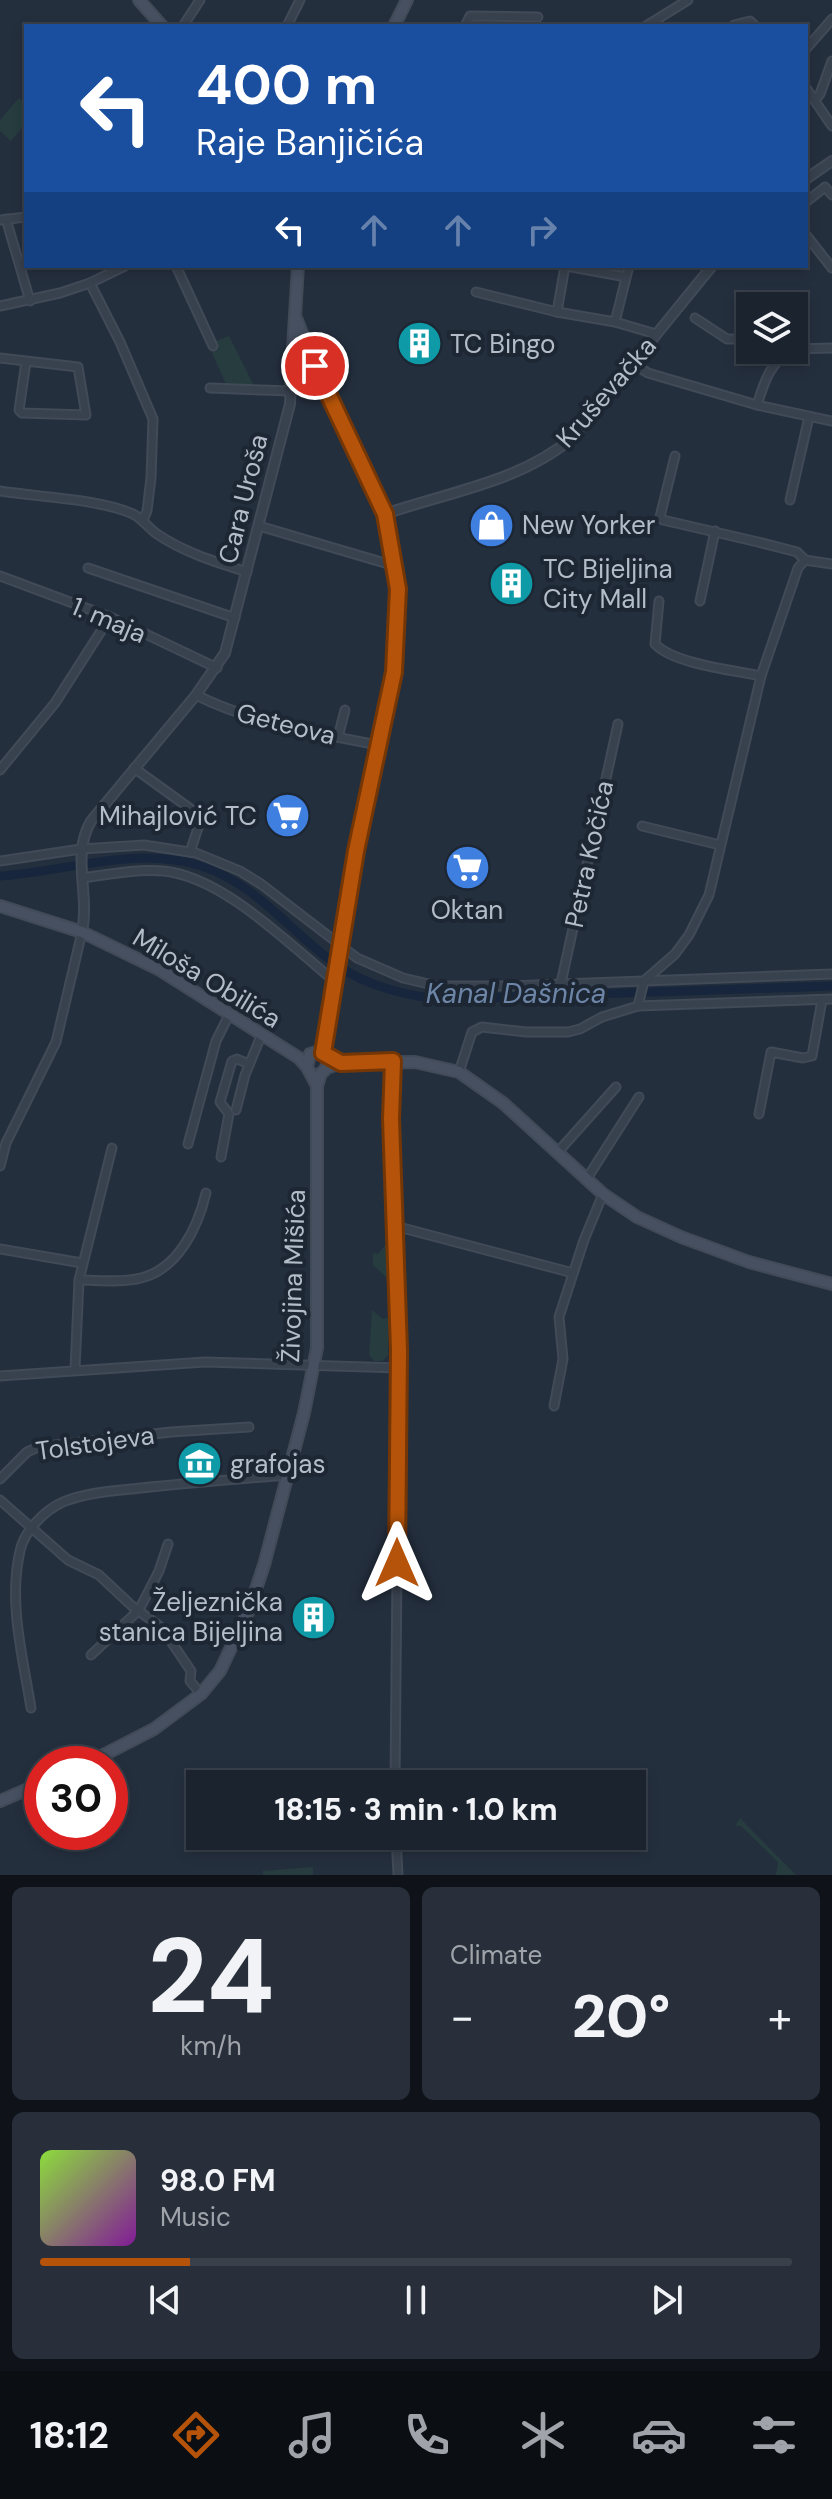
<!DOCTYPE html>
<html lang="en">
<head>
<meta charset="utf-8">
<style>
	body { margin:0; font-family:"DM Sans",sans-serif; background:#282f3a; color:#f1f3f6; height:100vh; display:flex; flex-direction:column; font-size:30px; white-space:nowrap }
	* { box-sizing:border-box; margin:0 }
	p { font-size:26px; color:#a0a4aa }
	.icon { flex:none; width:44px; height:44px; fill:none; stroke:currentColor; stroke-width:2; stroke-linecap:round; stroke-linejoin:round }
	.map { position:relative; height:1875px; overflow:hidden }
	.sheet { display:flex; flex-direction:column; gap:12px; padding:12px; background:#0f1319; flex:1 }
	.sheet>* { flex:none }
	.top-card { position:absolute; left:24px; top:24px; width:784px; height:244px; border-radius:0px; box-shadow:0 4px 12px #0003,0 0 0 2px #39404a; background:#1a4fa0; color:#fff; overflow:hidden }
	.controls { position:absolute; left:736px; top:292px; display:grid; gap:16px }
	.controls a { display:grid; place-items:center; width:72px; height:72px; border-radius:0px; background:#1b232e; box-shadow:0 4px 12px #0003,0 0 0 2px #39404a; font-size:40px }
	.speed { position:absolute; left:24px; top:1746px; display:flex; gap:16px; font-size:40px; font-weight:700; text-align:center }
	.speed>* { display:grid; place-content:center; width:104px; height:104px; border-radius:50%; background:#1b232e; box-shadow:0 4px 12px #0003,0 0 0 2px #39404a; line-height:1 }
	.speed .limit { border:12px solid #d22; background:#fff; color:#111 }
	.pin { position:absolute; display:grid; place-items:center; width:68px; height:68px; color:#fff; margin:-34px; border:4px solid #fff; border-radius:50%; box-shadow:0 2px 8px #0007 }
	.me { position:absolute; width:88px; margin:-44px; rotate:0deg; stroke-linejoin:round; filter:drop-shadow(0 0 6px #0008) }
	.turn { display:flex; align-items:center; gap:28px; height:168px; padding:0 40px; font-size:36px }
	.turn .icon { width:104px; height:104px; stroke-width:2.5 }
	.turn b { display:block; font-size:56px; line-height:68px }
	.lanes { display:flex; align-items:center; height:76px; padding:0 40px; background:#0003; justify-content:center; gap:40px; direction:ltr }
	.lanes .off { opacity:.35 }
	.big { font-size:60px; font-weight:800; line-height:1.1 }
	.sheet .tile { flex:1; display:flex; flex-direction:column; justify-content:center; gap:12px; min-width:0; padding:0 28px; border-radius:12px; background:#282f3a }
	.sheet .dial { align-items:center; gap:0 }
	.dial b { font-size:104px; line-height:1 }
	.song { display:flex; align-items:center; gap:24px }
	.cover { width:96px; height:96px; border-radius:12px; background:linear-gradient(135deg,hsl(90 70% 55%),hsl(290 70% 35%)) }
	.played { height:8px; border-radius:4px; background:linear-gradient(90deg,#b45309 20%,#39404a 20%) }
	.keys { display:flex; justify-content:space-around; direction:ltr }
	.heat { display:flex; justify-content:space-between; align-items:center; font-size:44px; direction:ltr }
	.sheet .tiles { flex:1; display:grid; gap:12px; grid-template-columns:1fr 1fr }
	.tile:last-child { grid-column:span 2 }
	.trip { position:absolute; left:186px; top:1770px; width:460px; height:80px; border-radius:0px; background:#1b232e; box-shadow:0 4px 12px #0003,0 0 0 2px #39404a; font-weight:800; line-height:80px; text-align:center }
	.tab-bar { display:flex; height:128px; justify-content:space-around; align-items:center; background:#0b0e12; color:#a0a4aa }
	.tab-bar .icon { width:56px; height:56px }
	.tab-bar .selected { color:#b45309 }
	.tab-bar b { font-size:36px; color:#f1f3f6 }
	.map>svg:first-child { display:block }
</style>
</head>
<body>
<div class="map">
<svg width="832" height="1875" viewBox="0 0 832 1875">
	<rect width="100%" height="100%" fill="#242f3e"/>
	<g fill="#263c3f">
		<polygon points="19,98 26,104 26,123 11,141 0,131 0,120"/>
		<polygon points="229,336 254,386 226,384 212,353 219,349 216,341"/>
		<polygon points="387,1243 387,1278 373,1265 373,1253 378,1254"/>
		<polygon points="372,1310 383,1319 388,1318 388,1355 383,1361 374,1361 369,1355"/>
		<polygon points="740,1818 796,1875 776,1875 778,1862 741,1826 735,1826"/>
		<polygon points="313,1867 313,1875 263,1875 263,1871"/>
	</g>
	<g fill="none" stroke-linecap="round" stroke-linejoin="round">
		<path stroke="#17263c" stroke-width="9" d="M0 876C66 872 134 845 201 866 255 883 289 930 334 963 365 986 411 998 449 999L832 986"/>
		<defs>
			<g id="minor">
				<polyline points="734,25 750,21 755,26"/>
				<polyline points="183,26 200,0"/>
				<polyline points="287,26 300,0"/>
				<polyline points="465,26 470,16 538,17"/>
				<polyline points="646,26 688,0"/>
				<polyline points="806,49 832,19"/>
				<polyline points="806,88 832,126"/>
				<polyline points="815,100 820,94 832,61"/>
				<polyline points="806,202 825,187 832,195"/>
				<polyline points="6,219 30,301"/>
				<polyline points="0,220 26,217"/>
				<polyline points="806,235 832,268"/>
				<polyline points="176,266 213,346"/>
				<polyline points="566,266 626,277"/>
				<polyline points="629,266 615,322 656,334"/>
				<polyline points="90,283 125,266"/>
				<polyline points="476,292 557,312 615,322"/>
				<polyline points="0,306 60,293 90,283 120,342 153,419 151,478 147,511 143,520"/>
				<polyline points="557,312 565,266"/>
				<polyline points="695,318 727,339 750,339"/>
				<polyline points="794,349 832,348"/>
				<polyline points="0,358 78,367 86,415 22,413 19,410 26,362"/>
				<polyline points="632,363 648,373 757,405 832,421"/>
				<polyline points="210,388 290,391"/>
				<path d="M757 405C764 383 770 361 793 350"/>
				<polyline points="675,456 660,517 663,520 758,542 797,552 805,560 832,564"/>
				<path d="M0 491C38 497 100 499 133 514 143 519 148 528 157 534 185 553 216 562 247 572"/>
				<polyline points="790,500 809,417"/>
				<polyline points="259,526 395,566"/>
				<polyline points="88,568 235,618"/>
				<polyline points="0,576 110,617 217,668"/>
				<path d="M659 601 655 644C674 664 733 670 761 676"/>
				<polyline points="700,601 715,531"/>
				<path d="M196 695C252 723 316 733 378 745"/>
				<polyline points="338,737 345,710"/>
				<polyline points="134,768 199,815 198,828 190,852"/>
				<polyline points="0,770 55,703 110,617"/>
				<polyline points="642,826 720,845"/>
				<polyline points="0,861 81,849 144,845 196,853 240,871 261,884 357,958 403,978 437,986 509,986 832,974"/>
				<path d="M83 878C110 874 136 869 163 871 222 876 289 944 333 980"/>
				<polyline points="561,983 618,724"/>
				<polyline points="638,1006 644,981 675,954 689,935 709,895 761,676 798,568 805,560"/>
				<polyline points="393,1061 391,1119 399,1350 395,1784"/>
				<polyline points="459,1072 472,1032 482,1027 526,1032 568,1032 580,1029 602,1017 638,1006 832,999"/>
				<polyline points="236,1110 245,1075 261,1036"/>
				<polyline points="759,1114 771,1052 803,1058 812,1056 822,1000"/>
				<polyline points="188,1144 216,1041 230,1013"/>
				<polyline points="557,1153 616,1087"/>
				<polyline points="221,1157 229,1114 220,1102 232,1061 237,1059 249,1064"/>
				<polyline points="0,1166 6,1143 56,1042 82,932"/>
				<polyline points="586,1180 639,1097"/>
				<polyline points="395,1226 573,1273"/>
				<polyline points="0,1249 82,1263"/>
				<path d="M79 1280C98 1280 122 1283 141 1278 178 1269 198 1227 206 1193"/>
				<polyline points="75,1369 79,1280 112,1148"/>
				<polyline points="0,1376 205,1362 398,1368"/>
				<polyline points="554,1406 563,1359 559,1317 584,1240 603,1194"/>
				<polyline points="0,1479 27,1452 38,1447 171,1432 249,1427"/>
				<polyline points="0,1500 68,1560 99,1575 132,1606 162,1628 191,1671 190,1681 201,1694"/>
				<polyline points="91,1655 139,1610 159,1571 168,1544"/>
				<path d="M31 1708C23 1658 8 1602 20 1551 24 1531 45 1510 63 1502 88 1492 115 1491 141 1488 190 1483 238 1479 287 1475"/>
				<polyline points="396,1836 398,1875"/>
			</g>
			<g id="tertiary">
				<polyline points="806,179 832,161"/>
				<path d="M385 514C448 492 520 482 572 438L712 266"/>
				<path d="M82 932C90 894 71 855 91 821L196 695 225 653 290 404 291 382 305 369 315 366"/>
			</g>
			<g id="secondary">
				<polyline points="139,0 162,26"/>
				<polyline points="394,26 407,0"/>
				<polyline points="296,318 315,366 385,514 398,589 394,672 358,841 323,1053"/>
				<polyline points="291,382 298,266"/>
				<polyline points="0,906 82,932 160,970 299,1058 307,1067"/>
				<polyline points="327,1068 341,1063 415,1062 459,1072 503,1103 603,1194 637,1217 681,1237 749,1262 832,1284"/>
				<polyline points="317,1086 307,1067 310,1054 317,1052 325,1055 328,1064 324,1071"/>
				<polyline points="86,1764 154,1729 201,1694 220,1671 249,1610 264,1565 304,1413 317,1348 317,1086 321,1073"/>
				<polyline points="0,1801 42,1783"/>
			</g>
		</defs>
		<use href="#minor" stroke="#414a57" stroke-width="11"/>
		<use href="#tertiary" stroke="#414a57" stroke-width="12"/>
		<use href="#secondary" stroke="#414a57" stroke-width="14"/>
		<use href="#minor" stroke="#38414e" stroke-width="7"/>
		<use href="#tertiary" stroke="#38414e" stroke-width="8"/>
		<use href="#secondary" stroke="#465061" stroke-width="10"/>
	</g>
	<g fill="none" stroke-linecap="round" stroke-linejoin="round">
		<defs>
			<polyline id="route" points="315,366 385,514 398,589 394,672 356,851 323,1053 341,1063 393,1061 391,1119 399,1350 397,1563"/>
		</defs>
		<use href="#route" stroke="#753606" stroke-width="20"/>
		<use href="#route" stroke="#b45309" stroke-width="14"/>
	</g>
	<defs>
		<symbol id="building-disc" viewBox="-11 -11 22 22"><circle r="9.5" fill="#0f9aa8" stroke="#1d2633"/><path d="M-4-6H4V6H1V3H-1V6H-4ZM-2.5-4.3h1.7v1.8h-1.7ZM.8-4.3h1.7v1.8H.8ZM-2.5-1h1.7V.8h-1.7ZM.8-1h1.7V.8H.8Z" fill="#fff"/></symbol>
		<symbol id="shop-disc" viewBox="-11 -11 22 22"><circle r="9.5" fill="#3f7fe0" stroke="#1d2633"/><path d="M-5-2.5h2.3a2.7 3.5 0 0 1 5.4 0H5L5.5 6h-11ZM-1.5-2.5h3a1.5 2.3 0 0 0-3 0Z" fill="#fff"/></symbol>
		<symbol id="supermarket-disc" viewBox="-11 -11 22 22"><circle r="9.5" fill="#3f7fe0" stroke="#1d2633"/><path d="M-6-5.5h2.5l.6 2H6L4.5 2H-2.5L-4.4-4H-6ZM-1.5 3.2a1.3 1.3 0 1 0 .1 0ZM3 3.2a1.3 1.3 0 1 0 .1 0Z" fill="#fff"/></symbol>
		<symbol id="museum-disc" viewBox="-11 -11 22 22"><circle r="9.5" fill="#0f9aa8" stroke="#1d2633"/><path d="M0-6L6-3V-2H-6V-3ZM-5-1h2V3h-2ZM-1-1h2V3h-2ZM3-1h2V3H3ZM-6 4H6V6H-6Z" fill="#fff"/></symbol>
	</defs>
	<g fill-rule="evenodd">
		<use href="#building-disc" x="394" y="318" width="51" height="51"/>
		<use href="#shop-disc" x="466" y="500" width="51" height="51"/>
		<use href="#building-disc" x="486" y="558" width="51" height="51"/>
		<use href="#supermarket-disc" x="262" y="790" width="51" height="51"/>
		<use href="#supermarket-disc" x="442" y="842" width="51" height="51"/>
		<use href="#museum-disc" x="174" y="1438" width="51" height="51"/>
		<use href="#building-disc" x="288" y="1592" width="51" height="51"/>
	</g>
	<g text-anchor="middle" stroke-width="8" stroke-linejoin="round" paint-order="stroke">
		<g font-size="26" fill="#b4bcc9" stroke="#1d2633" text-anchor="start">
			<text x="450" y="353">TC Bingo</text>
			<text x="522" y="534">New Yorker</text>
			<text x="543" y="578">TC Bijeljina<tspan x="543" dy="30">City Mall</tspan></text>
			<text x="257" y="825" text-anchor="end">Mihajlović TC</text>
			<text x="467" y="919" text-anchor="middle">Oktan</text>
			<text x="230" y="1473">grafojas</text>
			<text x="283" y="1611" text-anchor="end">Željeznička<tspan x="283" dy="30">stanica Bijeljina</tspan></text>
		</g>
		<g font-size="26" fill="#b4bcc9" stroke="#1d2633">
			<text transform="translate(606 392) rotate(-49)" y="9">Kruševačka</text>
			<text transform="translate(243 499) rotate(-76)" y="9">Cara Uroša</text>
			<text transform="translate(109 620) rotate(23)" y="9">1. maja</text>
			<text transform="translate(286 724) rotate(14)" y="9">Geteova</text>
			<text transform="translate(589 854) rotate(-78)" y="9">Petra Kočića</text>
			<text transform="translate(207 978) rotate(31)" y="9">Miloša Obilića</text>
			<text transform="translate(293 1276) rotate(-88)" y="9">Živojina Mišića</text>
			<text transform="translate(95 1443) rotate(-8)" y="9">Tolstojeva</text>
		</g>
		<g font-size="28" font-style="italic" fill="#6d86a8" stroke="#1d2633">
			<text x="516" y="1003">Kanal Dašnica</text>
		</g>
	</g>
</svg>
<div class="controls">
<a><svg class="icon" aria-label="layers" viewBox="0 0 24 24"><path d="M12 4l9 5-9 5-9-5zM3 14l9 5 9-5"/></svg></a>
</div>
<div class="speed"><div class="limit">30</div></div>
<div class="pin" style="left:315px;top:366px;background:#d93025"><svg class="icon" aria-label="arrive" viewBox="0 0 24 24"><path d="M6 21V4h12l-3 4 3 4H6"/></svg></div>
<svg class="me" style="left:397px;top:1563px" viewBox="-20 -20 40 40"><path d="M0-17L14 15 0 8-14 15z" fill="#b45309" stroke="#fff" stroke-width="4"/></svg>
<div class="trip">18:15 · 3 min · 1.0 km</div>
<div class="top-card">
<div class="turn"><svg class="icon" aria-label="left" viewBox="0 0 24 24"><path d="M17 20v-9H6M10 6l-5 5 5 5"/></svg><div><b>400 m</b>Raje Banjičića</div></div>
<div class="lanes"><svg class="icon" aria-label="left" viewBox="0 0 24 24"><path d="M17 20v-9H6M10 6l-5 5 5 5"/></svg><svg class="icon off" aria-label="ahead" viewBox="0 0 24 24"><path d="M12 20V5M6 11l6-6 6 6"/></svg><svg class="icon off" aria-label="ahead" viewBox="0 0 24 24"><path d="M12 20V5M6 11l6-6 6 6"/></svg><svg class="icon off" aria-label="right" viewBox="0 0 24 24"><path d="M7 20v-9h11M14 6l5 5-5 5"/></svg></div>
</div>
</div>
<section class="sheet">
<div class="tiles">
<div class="tile dial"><b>24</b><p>km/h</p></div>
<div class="tile"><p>Climate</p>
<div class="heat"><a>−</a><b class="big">20°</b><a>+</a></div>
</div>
<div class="tile">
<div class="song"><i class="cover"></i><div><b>98.0 FM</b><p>Music</p></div></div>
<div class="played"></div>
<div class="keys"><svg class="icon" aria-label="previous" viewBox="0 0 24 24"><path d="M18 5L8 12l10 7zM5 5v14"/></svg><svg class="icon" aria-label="pause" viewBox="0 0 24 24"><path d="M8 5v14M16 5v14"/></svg><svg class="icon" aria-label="next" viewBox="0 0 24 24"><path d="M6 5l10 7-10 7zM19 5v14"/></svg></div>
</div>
</div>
</section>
<nav class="tab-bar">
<b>18:12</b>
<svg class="icon selected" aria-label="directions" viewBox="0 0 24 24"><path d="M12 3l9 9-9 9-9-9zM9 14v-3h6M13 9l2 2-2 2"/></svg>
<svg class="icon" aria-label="music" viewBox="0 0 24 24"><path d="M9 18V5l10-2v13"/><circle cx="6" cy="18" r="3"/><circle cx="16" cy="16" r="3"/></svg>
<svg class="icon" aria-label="phone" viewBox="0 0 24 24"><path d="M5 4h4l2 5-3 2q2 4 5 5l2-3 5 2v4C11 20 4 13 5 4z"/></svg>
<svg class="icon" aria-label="climate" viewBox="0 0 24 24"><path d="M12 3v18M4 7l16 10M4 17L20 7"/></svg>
<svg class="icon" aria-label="car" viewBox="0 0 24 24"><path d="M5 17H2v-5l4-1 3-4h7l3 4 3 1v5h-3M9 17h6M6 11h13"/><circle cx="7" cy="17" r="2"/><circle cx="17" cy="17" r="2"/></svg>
<svg class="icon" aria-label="filters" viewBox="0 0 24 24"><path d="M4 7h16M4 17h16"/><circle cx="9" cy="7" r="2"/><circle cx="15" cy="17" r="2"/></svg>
</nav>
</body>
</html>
